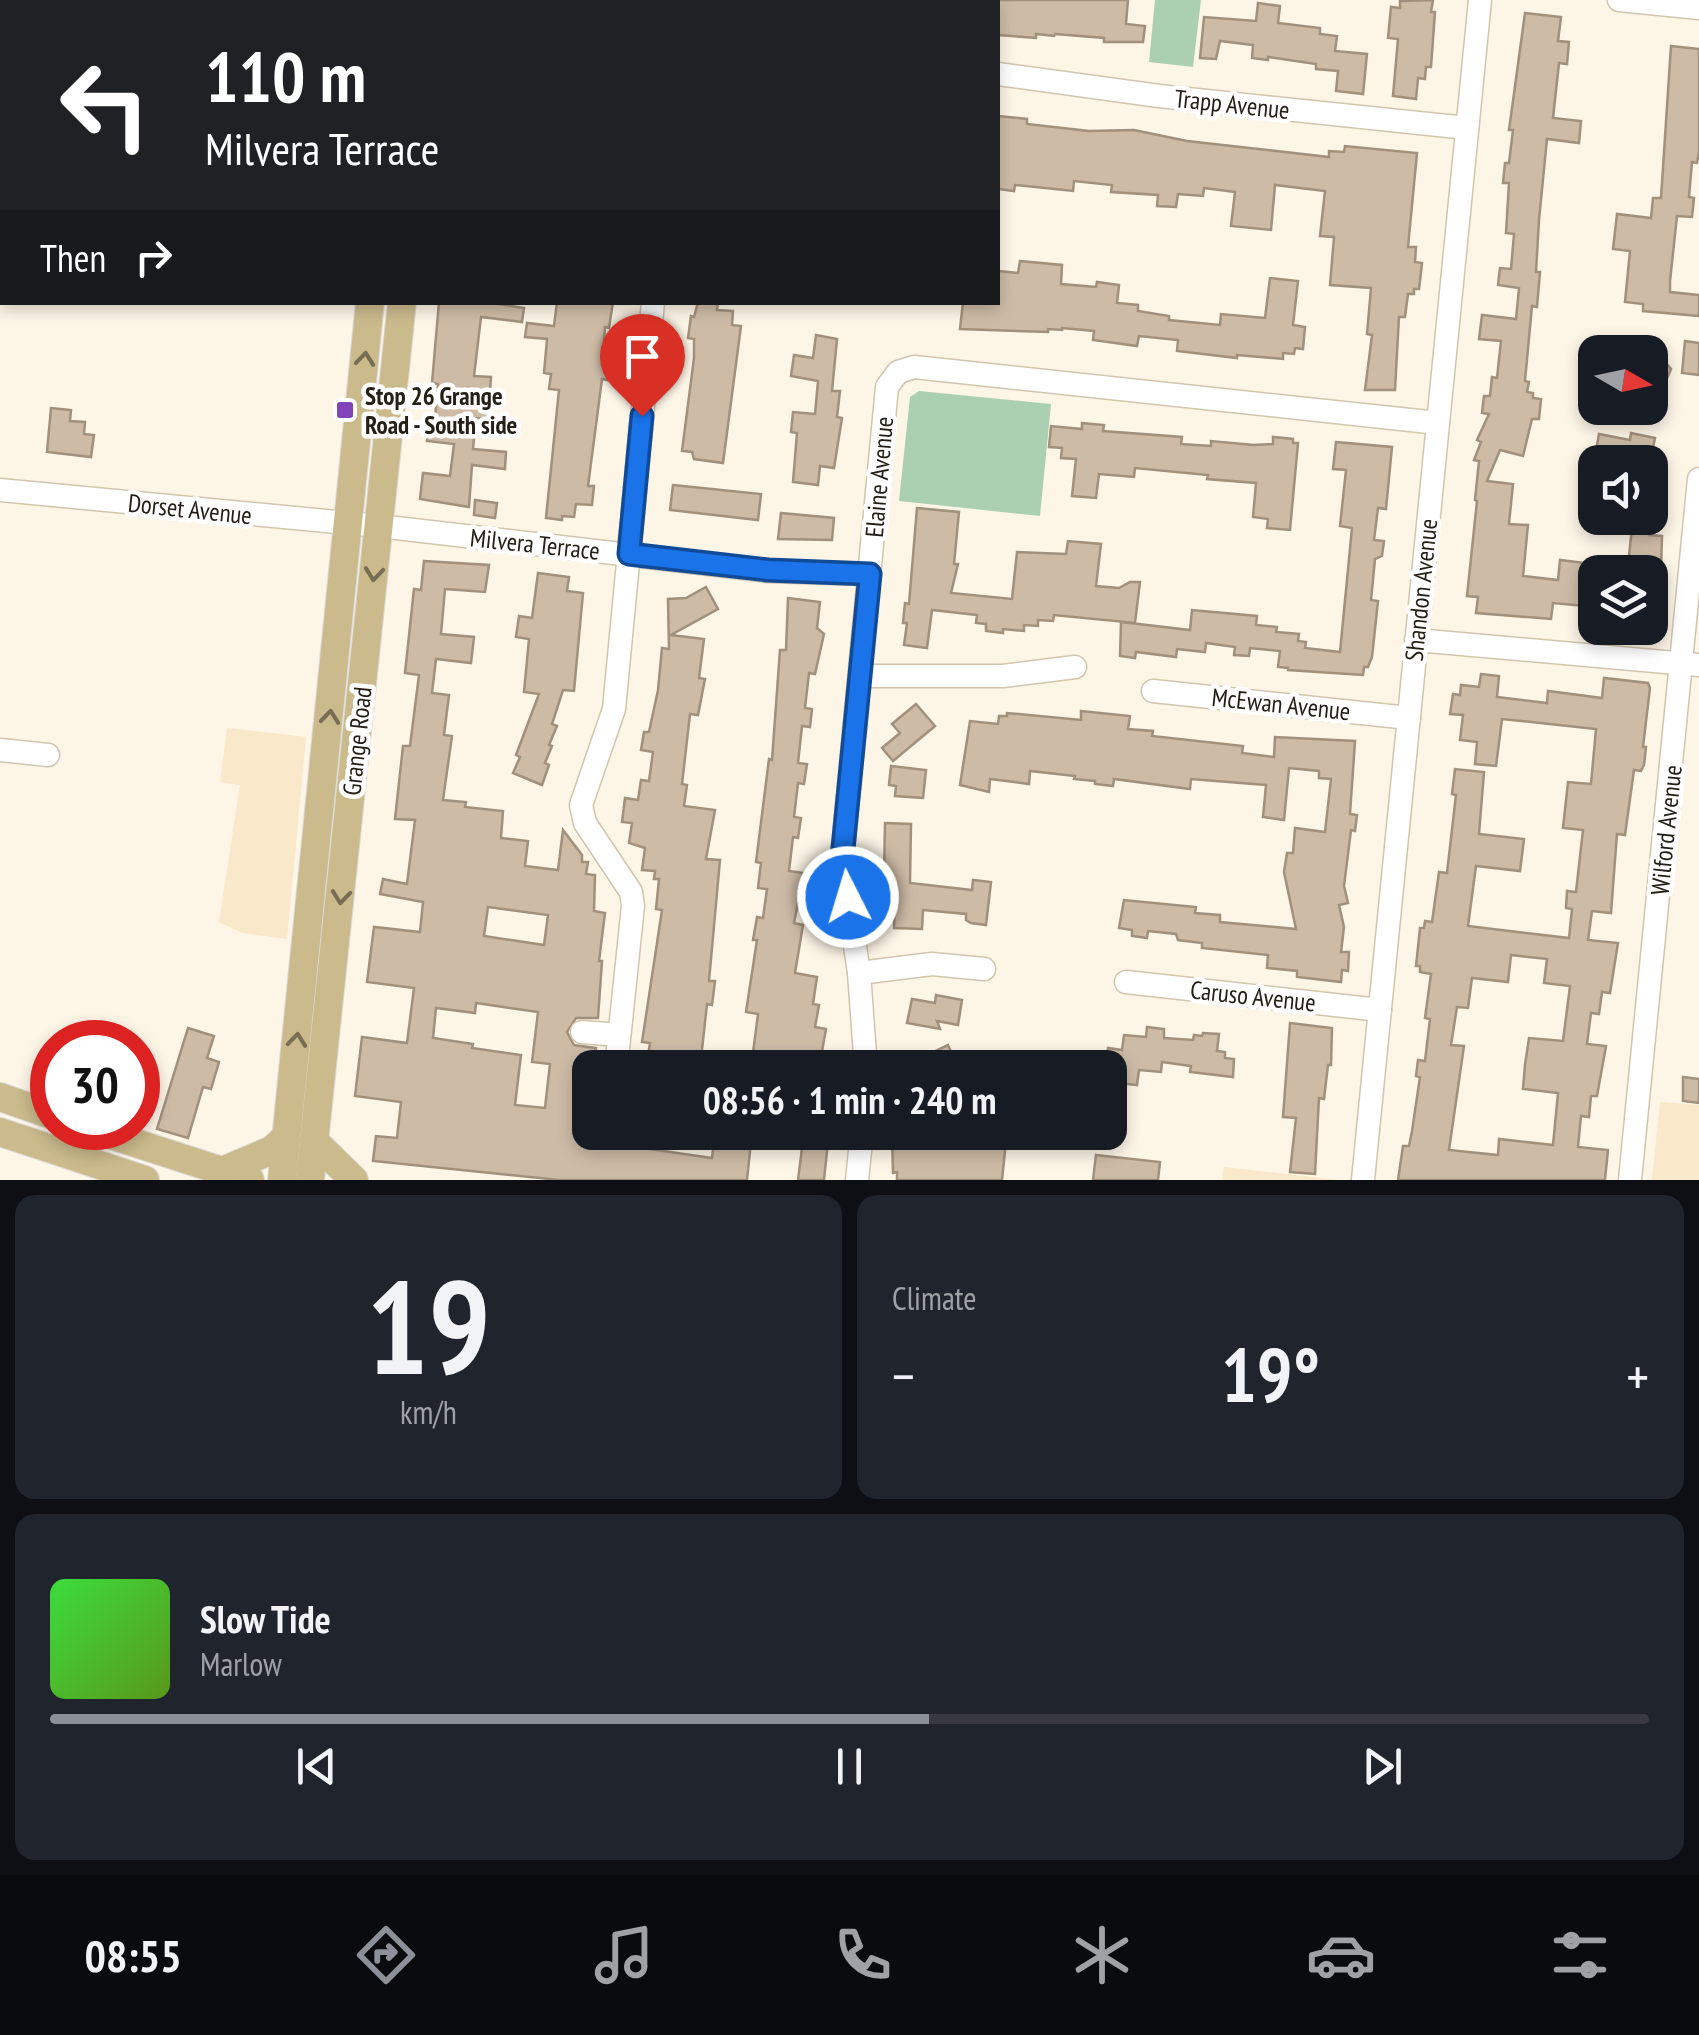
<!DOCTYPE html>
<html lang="en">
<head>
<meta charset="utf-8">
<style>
	body { margin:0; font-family:"PT Sans Narrow",sans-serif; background:#20242c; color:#f1f3f6; height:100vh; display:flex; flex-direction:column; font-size:38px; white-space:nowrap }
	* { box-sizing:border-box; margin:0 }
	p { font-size:32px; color:#9ea1a6 }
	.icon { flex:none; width:55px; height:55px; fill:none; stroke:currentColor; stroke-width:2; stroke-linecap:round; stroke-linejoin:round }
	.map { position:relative; height:1180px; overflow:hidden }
	.details { display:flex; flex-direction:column; gap:15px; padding:15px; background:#0d0f14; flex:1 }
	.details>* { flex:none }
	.top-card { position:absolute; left:0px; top:0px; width:1000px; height:305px; box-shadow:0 5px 15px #0003; background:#202124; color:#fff; overflow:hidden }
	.needle { width:65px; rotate:99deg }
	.fabs { position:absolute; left:1578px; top:335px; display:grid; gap:20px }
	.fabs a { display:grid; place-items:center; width:90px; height:90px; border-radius:20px; background:#171b24; box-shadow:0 5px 15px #0003; font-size:50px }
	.speed { position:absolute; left:30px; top:1020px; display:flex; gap:20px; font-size:50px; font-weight:700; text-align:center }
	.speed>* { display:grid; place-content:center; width:130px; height:130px; border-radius:50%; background:#171b24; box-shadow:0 5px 15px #0003; line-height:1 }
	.speed .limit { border:15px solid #d22; background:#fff; color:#111 }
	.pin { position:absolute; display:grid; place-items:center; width:85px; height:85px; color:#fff; margin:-102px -42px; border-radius:50% 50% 50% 0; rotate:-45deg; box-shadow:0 0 10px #0007 }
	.pin .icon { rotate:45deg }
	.me { position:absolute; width:110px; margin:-55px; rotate:355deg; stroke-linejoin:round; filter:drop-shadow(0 0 8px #0008) }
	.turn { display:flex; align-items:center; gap:35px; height:210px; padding:0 40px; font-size:45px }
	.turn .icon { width:130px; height:130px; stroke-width:2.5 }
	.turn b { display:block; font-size:70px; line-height:85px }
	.then { display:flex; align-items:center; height:95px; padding:0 40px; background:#0003; gap:20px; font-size:38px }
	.big { font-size:75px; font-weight:700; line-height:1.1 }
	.details .widget { flex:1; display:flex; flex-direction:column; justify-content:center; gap:15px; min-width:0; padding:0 35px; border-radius:20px; background:#20242c }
	.details .dial { align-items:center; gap:0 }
	.dial b { font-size:130px; line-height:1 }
	.song { display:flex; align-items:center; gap:30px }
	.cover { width:120px; height:120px; border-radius:15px; background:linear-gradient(135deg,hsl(120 70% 55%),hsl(90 70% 35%)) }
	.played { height:10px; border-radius:5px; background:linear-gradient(90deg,#8c9099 55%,#363941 55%) }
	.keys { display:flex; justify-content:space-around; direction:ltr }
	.heat { display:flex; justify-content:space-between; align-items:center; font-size:55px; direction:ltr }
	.details .tiles { flex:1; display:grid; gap:15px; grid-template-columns:1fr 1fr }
	.widget:last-child { grid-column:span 2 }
	.trip { position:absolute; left:572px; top:1050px; width:555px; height:100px; border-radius:20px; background:#171b24; box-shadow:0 5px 15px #0003; font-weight:700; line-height:100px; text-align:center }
	.menu { display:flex; height:160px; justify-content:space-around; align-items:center; background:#090b0e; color:#9ea1a6 }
	.menu .icon { width:70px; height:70px }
	.menu .selected { color:#8c9099 }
	.menu b { font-size:45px; color:#f1f3f6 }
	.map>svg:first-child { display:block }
</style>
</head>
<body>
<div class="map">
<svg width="1699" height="1180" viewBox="0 0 1699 1180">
	<rect width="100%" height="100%" fill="#fdf5e6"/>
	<g fill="#f9e8c9">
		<polygon points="227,728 306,737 287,939 242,933 219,922 240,785 220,782"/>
		<polygon points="1660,1102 1699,1105 1699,1180 1652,1180"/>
		<polygon points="1224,1167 1339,1180 1222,1180"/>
	</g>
	<g fill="#abd0b1">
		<polygon points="1155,0 1201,0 1193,67 1149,62"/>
		<polygon points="919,391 1051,404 1040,516 899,501 910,397"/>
	</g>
	<g fill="#cdbba6" stroke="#a1907c" stroke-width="2.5" fill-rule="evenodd">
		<polygon points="998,0 1128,0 1126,24 1145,26 1143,42 1104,42 1104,38 1055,34 1054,36 1036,34 1036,38 998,35"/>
		<polygon points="1433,0 1431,12 1435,12 1431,67 1426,67 1425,79 1418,78 1416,99 1393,96 1398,39 1388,38 1391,7 1400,8 1400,1"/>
		<polygon points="1258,3 1280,6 1278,23 1320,28 1320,34 1337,36 1335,51 1367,54 1363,94 1336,91 1338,71 1316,69 1316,64 1268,57 1268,60 1252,58 1253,45 1220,41 1216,59 1200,58 1204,17 1256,21"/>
		<polygon points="1525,13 1561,17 1558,41 1569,42 1567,64 1559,63 1553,118 1581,121 1579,143 1547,139 1539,220 1536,272 1540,272 1537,307 1532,306 1525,381 1529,382 1527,392 1533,393 1533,398 1541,399 1539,419 1532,419 1523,456 1500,450 1487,481 1513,484 1509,524 1528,525 1523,576 1558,580 1560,560 1585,563 1584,574 1595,575 1595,607 1553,603 1551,619 1476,613 1478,597 1467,596 1477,501 1475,500 1479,461 1474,460 1481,442 1477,440 1489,414 1482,413 1484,396 1490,396 1492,377 1497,378 1501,341 1479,339 1482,315 1516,319 1519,288 1498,285 1500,268 1511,269 1514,234 1506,233 1509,183 1503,183 1505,163 1509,163 1513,130 1509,130"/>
		<polygon points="1671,46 1699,49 1699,151 1697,163 1692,162 1689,197 1694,198 1692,217 1677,216 1670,281 1670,292 1699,295 1699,316 1643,311 1643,304 1625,302 1630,251 1613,249 1617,214 1651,218 1653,198 1661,198"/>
		<polygon points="998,116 1027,119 1027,124 1089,131 1134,130 1187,141 1329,157 1329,151 1344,152 1345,146 1417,153 1408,247 1416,247 1415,262 1422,263 1419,289 1414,289 1414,294 1408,294 1405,317 1399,317 1395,390 1365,390 1372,335 1367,334 1371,288 1330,285 1334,237 1320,236 1325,191 1275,185 1271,230 1231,226 1235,192 1204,188 1203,196 1178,194 1176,207 1157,206 1158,195 1111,192 1112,185 1074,181 1073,191 1015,185 1014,191 998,189"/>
		<polygon points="1020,261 1062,265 1061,284 1096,287 1097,282 1119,285 1117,303 1138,305 1138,311 1169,316 1169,320 1220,325 1221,314 1265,318 1270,278 1298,281 1293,325 1305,327 1303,349 1295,348 1294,354 1283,353 1283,359 1237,355 1237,358 1177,351 1178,340 1139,336 1137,346 1093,340 1094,331 1062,328 1062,330 1048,329 1048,332 960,329 963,302 998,302 998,271 1018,273"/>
		<polygon points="439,302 485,302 524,308 522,322 481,317 474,376 491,377 488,419 476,418 473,449 506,452 505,469 472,465 469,507 420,499 423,473 450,476 454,444 427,441 430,418 435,418 438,384 432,383"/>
		<polygon points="557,302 613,302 609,328 605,327 603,358 609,359 607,380 602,379 588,486 594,486 592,505 576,504 574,517 562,516 562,520 546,518 559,390 549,389 551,374 544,373 547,339 525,337 527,323 554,326"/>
		<polygon points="698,302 718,302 717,310 733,311 732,325 741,326 723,463 694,459 692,452 682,451 694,358 694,339 688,338 691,316 694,317"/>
		<polygon points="816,335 837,339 832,391 840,391 837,417 842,418 834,468 820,466 818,485 793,482 797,433 791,432 793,412 815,414 818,381 791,376 794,355 813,358"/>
		<polygon points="1685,341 1699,343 1699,375 1682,373"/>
		<polygon points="1650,343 1671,369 1650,419"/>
		<polygon points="51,408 71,410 70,421 85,422 84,434 94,435 91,457 47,452"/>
		<polygon points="1082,423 1104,425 1103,431 1182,437 1181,444 1211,446 1211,441 1254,445 1273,444 1273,437 1293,439 1293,443 1298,443 1290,530 1267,528 1268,519 1253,517 1256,483 1207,479 1208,475 1135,468 1134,477 1099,474 1096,498 1072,496 1076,459 1061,458 1062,448 1049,447 1051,426 1082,429"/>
		<polygon points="1631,433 1655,438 1650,462 1594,462 1599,434 1630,440"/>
		<polygon points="1336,442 1392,447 1386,509 1378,508 1374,540 1384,541 1382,556 1375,559 1371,600 1378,601 1372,657 1368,667 1364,667 1363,675 1288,670 1288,668 1278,667 1280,651 1250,648 1249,656 1234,655 1235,647 1206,643 1205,652 1177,649 1176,657 1136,652 1135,658 1120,656 1121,622 1190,630 1192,610 1257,616 1256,625 1277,627 1276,632 1299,634 1298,641 1306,642 1305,648 1340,652 1352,528 1340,526 1346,470 1333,469"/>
		<polygon points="673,485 761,494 758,520 670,510"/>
		<polygon points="475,500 497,503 495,518 474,515"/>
		<polygon points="917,508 959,512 954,564 958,564 951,593 1012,599 1017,552 1066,554 1068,541 1101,544 1096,586 1119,588 1130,582 1140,582 1135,623 1054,615 1053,621 1038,620 1038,626 1024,625 1024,631 1003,629 1003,633 986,631 986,624 976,623 977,615 932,610 927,648 904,645 907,623 903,623 905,603 909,604"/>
		<polygon points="781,513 834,518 832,540 778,539"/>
		<polygon points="1633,518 1650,518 1649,535 1662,536 1661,569 1628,565"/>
		<path d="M424 561 489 565 485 592 445 589 441 634 474 637 471 663 436 659 432 693 449 695 444 735 452 736 443 800 466 802 465 807 503 811 501 838 528 841 525 866 558 870 563 830 582 855V862H588L586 874 595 875 594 911 605 913 599 961H602L598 1018H576L567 1032 574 1045 596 1048 593 1068H590V1132H638L636 1147 712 1158 715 1132H752L747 1180H559L373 1161 376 1136 397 1138 401 1102 355 1096 362 1037 407 1043 414 988 367 982 374 927 420 932 423 902 380 894 383 879 407 884 415 820 395 819 403 746H410L419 675 405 673 414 589 421 590ZM488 907 548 915 544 945 484 936ZM476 1003 538 1012 532 1062 550 1064 545 1108 515 1105 521 1055 472 1048 473 1044 433 1038 436 1008 475 1013Z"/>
		<polygon points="538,573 569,577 567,591 583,593 574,691 563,690 552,724 557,726 549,745 552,746 545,763 549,765 542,785 513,773 520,757 516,755 539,694 524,692 529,639 516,637 519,616 532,618"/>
		<polygon points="706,587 718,609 671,635 704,639 699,678 705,679 698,715 690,714 682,784 687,785 684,806 715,810 706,859 720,860 709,981 715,981 712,1005 707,1004 700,1068 646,1068 650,1043 642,1042 662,910 656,909 659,879 654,879 655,871 642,870 645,848 629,843 632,823 622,822 625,798 638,800 641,780 649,781 653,752 641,750 644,732 649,732 658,690 662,648 669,649 668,599 686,598"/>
		<polygon points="788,598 820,602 817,628 824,634 815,674 809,673 805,708 812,709 810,727 802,726 798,763 807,764 804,784 798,783 794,817 801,818 798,838 793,837 789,871 804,873 794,923 803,925 795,973 817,977 813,1004 819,1005 815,1027 826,1029 821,1057 813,1056 813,1068 751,1068 758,1014 746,1012 757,940 753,940 757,917 763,918 767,889 758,888 761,863 756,862 769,759 772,760 780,650 786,650"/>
		<path d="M1481 674 1499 676 1497 697 1547 703 1548 691 1602 698 1604 678 1648 683 1650 688 1643 747H1646L1644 765 1641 771 1634 770 1625 835 1617 834 1611 913 1592 911 1588 940 1618 943 1610 993 1602 992 1599 1014 1591 1013 1587 1044 1606 1046 1597 1096H1591L1589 1117 1581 1116 1578 1147 1608 1150 1605 1180H1398L1403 1146H1409L1412 1131 1420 1077 1416 1076 1418 1060 1425 1061 1430 1019 1425 1018 1431 974 1420 972V966H1416L1420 928H1424L1425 921 1432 922 1439 872 1447 873 1456 795 1452 794 1455 769 1484 772 1479 834 1524 839 1520 871 1476 866 1468 926 1569 938 1572 909 1566 908 1567 891 1576 892 1583 830 1563 828 1568 782 1591 784 1596 729 1502 719 1496 766 1475 764 1477 742 1460 740 1463 715 1450 714 1453 694 1460 695 1461 685 1479 687ZM1511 955 1547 959 1544 983 1570 986 1563 1041 1529 1038 1525 1065 1523 1089 1558 1093 1553 1145 1499 1139 1498 1155 1449 1150 1464 1046 1451 1045 1457 1007 1468 1008 1472 978 1508 982Z"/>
		<polygon points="916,704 935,726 893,761 882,748 900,733 892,724"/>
		<polygon points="1081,711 1130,716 1128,729 1153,731 1152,736 1243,746 1242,753 1274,757 1275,737 1355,741 1350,814 1357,815 1355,831 1351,830 1344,886 1348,903 1339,905 1344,927 1341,952 1349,952 1348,971 1342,970 1341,982 1297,977 1297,971 1267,968 1268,955 1202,948 1202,943 1178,940 1176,934 1148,931 1147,938 1132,936 1132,930 1119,928 1124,900 1196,907 1195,913 1220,915 1220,922 1296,929 1284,872 1287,853 1293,853 1295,828 1325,832 1331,779 1319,778 1319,771 1289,768 1284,820 1263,817 1266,785 1191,779 1190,789 1114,779 1113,786 1095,784 1095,781 1074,779 1075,776 1030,771 1029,784 990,779 989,792 960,785 970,721 998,724 999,716 1007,716 1007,713 1081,720"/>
		<polygon points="891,766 926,770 923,798 895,796 896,786 889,785"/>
		<polygon points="885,823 911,824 910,883 972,890 973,880 991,882 986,925 971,923 966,920 966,914 923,910 922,929 894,928 895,901 886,897 887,876 884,876"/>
		<polygon points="936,995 962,1000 958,1025 937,1021 940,1029 907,1023 912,999 935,1003"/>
		<polygon points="1290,1023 1332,1028 1331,1065 1328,1065 1324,1099 1319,1098 1315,1174 1290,1172 1296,1118 1283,1117"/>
		<polygon points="1147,1027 1164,1029 1164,1038 1193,1040 1194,1035 1202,1036 1203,1033 1219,1034 1217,1051 1225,1052 1225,1058 1234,1059 1233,1077 1190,1072 1191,1066 1162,1062 1161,1072 1139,1070 1137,1085 1110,1082 1110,1068 1106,1068 1108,1048 1122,1050 1124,1035 1146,1037"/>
		<polygon points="188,1028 214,1036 207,1058 219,1062 211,1089 203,1087 188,1138 157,1129"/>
		<polygon points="948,1045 958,1068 933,1068 927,1055"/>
		<polygon points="1683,1077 1699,1079 1699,1103 1683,1101"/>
		<polygon points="804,1132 829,1132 824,1180 798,1180"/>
		<polygon points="892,1132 1007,1132 1002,1180 897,1180 897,1172 893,1173"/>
		<polygon points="1096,1155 1160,1162 1158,1180 1093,1180"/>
	</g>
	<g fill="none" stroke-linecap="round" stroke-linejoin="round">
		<defs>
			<g id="minor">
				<polyline points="1619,0 1699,8"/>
				<polyline points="681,2 681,0"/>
				<polyline points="998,74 1159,96 1467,128"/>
				<polyline points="0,161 2,161"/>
				<polyline points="0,208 2,183"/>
				<polyline points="0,490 379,526 768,571 870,574"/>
				<polyline points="1416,640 1699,665"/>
				<polyline points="860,676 1003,676 1075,667"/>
				<polyline points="1153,691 1409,718"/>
				<polyline points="0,750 48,755"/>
				<polyline points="859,973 932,964 984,969"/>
				<polyline points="1126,982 1380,1010"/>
				<polyline points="582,1032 619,1035"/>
				<polyline points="616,1068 633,906 631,892 585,823 581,805 614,709 653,302"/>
				<polyline points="866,1068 859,973 842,859 887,387 898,372 914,367 1438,423"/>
				<polyline points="857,1180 862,1132"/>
				<polyline points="1363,1180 1480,0"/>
				<polyline points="1630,1180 1699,479"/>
			</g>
			<g id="major">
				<polyline points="400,2 400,0"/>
				<polyline points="429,2 430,0"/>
				<polyline points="0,1097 52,1115"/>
				<polyline points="89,1128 250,1180"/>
				<polyline points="0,1132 145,1180"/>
				<polyline points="314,1141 354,1180"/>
				<polyline points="220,1172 272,1150 286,1137"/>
				<polyline points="282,1180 370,302"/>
				<polyline points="310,1180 402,302"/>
			</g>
		</defs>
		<use href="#minor" stroke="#d2c5ae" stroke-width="25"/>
		<use href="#major" stroke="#dcdbda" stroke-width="30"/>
		<use href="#minor" stroke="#fff" stroke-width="22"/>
		<use href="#major" stroke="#caba8c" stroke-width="28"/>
	</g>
	<defs><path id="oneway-chevron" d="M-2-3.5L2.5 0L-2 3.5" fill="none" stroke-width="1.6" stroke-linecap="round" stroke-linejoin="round" transform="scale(2.5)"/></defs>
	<g stroke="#786d52">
		<use href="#oneway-chevron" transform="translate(365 359) rotate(-84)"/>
		<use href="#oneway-chevron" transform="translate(374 574) rotate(96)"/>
		<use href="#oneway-chevron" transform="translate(330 717) rotate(-84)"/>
		<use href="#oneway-chevron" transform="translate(341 897) rotate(96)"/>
		<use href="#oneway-chevron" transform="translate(297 1040) rotate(-84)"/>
	</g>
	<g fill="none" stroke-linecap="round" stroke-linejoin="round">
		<defs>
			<polyline id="route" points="642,416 629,554 768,570 870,574 842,859 848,897"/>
		</defs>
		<use href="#route" stroke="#114b97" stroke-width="25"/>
		<use href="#route" stroke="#1a73e8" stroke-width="18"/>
	</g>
	<rect fill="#8243b9" stroke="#fff" stroke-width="4" x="335" y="400" width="20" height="20" rx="5"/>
	<g text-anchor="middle" stroke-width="9" stroke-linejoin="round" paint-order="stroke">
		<g font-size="25" fill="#252017" stroke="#fff">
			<text transform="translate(1232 104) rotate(6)" y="9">Trapp Avenue</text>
			<text transform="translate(879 477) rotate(-85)" y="9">Elaine Avenue</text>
			<text transform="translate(190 509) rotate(6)" y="9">Dorset Avenue</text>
			<text transform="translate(535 544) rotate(6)" y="9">Milvera Terrace</text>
			<text transform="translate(1421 590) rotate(-84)" y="9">Shandon Avenue</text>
			<text transform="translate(1281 704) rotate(6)" y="9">McEwan Avenue</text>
			<text transform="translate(357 741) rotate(-84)" y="9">Grange Road</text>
			<text transform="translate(1666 830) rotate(-84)" y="9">Wilford Avenue</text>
			<text transform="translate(1253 996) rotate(6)" y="9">Caruso Avenue</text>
		</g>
		<g font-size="25" font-weight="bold" fill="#252017" stroke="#fff" text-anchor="start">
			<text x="365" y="405">Stop 26 Grange<tspan x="365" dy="29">Road - South side</tspan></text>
		</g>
	</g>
</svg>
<div class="fabs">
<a><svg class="needle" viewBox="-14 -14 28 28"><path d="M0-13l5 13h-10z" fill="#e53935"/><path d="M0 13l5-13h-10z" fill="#9ea1a6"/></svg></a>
<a><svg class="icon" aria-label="sound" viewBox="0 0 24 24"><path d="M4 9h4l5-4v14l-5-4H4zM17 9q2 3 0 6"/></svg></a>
<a><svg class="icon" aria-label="layers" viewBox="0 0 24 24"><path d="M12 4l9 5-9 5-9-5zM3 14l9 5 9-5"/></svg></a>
</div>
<div class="speed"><div class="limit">30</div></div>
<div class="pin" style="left:642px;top:416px;background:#d93025"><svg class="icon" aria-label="arrive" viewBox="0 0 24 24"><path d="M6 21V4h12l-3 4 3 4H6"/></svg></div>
<svg class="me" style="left:848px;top:897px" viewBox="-20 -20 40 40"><circle r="17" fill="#1a73e8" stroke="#fff" stroke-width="3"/><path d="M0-11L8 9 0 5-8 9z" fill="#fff"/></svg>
<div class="trip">08:56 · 1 min · 240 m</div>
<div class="top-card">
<div class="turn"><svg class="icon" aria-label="left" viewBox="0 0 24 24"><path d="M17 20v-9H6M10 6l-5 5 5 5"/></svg><div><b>110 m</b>Milvera Terrace</div></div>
<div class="then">Then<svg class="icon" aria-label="right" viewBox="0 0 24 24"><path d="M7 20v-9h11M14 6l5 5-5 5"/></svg></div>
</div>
</div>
<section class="details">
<div class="tiles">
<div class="widget dial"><b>19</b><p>km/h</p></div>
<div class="widget"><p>Climate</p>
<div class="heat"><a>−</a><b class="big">19°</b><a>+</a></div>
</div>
<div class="widget">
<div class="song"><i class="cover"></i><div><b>Slow Tide</b><p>Marlow</p></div></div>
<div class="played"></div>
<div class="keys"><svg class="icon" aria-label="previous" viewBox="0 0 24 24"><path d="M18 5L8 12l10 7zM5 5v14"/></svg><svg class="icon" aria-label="pause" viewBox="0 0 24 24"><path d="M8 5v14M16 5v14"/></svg><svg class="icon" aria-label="next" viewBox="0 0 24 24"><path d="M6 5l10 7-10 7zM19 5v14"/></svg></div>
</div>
</div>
</section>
<nav class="menu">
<b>08:55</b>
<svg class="icon selected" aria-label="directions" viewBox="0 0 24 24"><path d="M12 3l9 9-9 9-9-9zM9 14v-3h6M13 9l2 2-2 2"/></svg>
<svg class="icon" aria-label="music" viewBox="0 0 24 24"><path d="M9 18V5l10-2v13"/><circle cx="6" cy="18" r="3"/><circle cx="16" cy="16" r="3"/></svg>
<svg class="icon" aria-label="phone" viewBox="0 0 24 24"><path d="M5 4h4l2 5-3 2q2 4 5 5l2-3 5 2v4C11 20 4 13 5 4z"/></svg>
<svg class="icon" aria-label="climate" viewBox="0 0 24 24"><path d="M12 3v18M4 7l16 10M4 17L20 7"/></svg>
<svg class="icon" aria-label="car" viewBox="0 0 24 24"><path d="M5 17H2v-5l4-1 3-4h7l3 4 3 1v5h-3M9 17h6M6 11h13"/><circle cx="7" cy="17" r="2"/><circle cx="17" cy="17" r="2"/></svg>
<svg class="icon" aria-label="filters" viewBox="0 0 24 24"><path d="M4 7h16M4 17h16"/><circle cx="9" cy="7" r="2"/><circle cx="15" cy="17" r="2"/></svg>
</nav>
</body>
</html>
